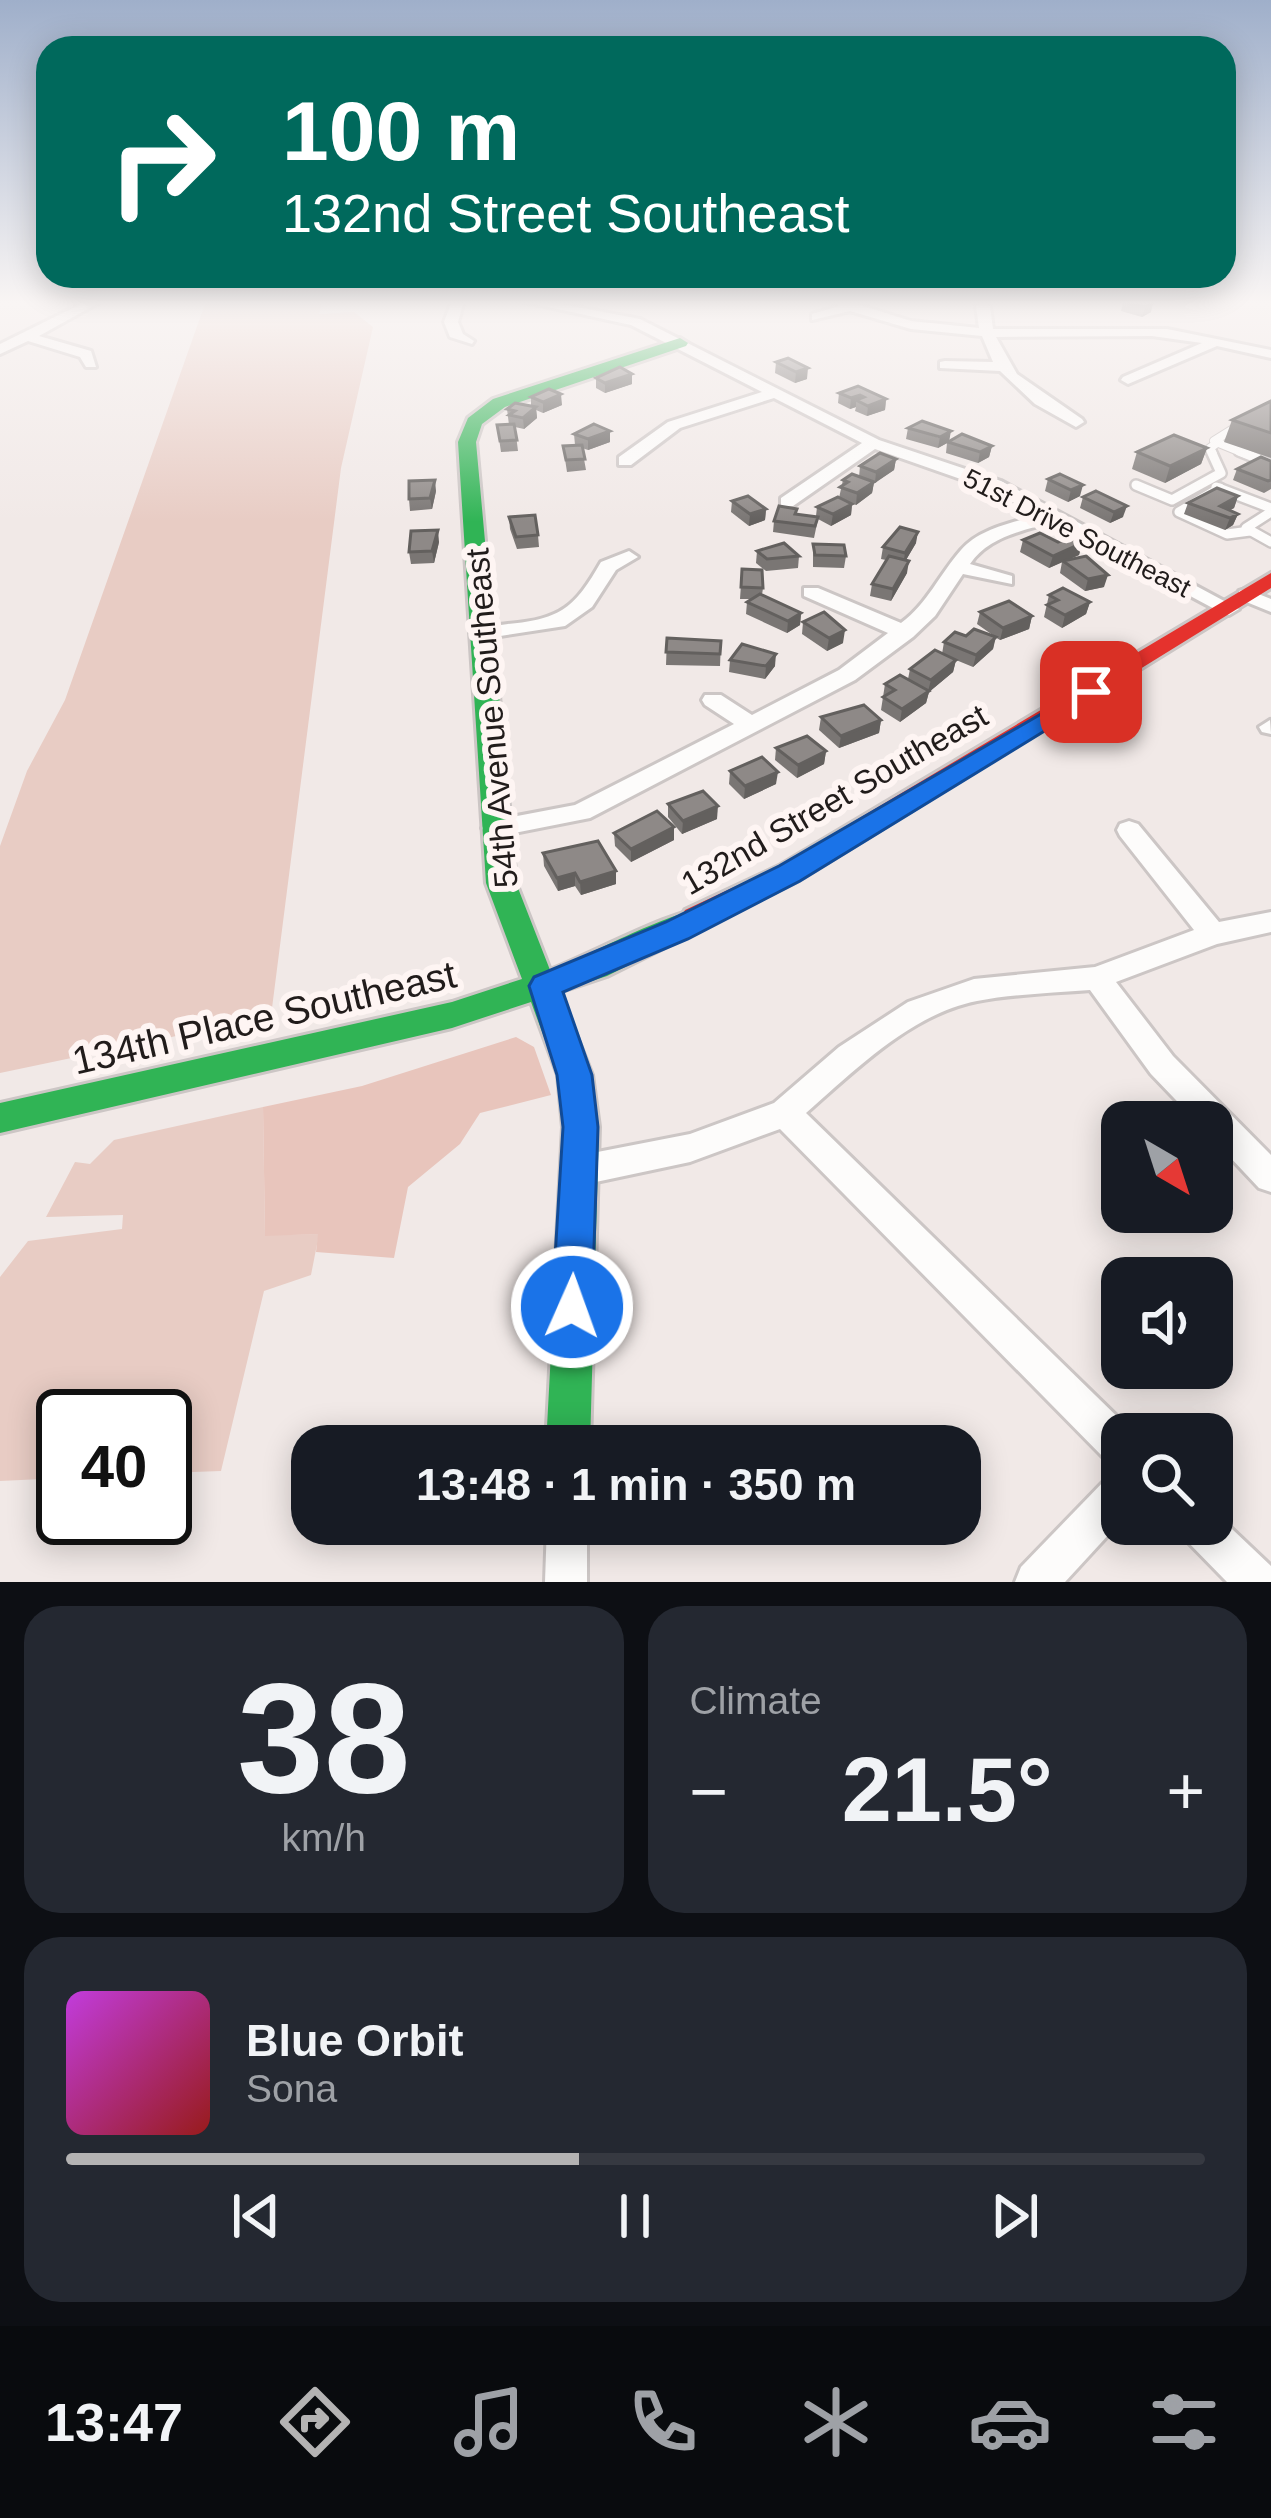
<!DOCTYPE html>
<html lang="en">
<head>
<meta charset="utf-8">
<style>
	body { margin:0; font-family:Arial,sans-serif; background:#242831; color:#f1f3f6; height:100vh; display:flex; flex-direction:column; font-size:45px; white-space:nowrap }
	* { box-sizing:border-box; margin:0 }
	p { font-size:39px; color:#9ea1a6 }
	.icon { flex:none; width:66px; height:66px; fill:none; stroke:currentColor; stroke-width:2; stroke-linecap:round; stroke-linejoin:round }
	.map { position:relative; height:1582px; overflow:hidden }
	.panel { display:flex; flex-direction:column; gap:24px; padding:24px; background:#0d0f14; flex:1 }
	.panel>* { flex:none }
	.top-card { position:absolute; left:36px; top:36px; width:1200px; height:252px; border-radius:36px; box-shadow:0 6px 30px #0003; background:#00695c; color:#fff; overflow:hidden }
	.needle { width:78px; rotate:141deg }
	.tools { position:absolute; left:1101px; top:1101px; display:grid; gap:24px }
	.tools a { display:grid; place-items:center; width:132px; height:132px; border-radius:24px; background:#171b24; box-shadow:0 6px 30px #0003; font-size:60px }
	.speed { position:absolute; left:36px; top:1389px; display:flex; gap:24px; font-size:60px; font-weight:700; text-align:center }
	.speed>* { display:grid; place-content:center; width:156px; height:156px; border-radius:50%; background:#171b24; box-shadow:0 6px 30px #0003; line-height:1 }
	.speed .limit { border:6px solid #111; border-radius:18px; background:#fff; color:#111 }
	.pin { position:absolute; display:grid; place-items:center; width:102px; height:102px; color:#fff; margin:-51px; border-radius:24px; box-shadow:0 6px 18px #0006 }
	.me { position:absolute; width:132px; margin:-66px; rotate:2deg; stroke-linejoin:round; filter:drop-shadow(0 0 9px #0008) }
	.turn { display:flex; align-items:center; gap:42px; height:252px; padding:0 48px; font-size:54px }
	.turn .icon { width:156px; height:156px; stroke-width:2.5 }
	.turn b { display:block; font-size:84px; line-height:102px }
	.big { font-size:90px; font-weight:700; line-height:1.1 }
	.panel .tile { flex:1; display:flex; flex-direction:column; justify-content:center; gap:18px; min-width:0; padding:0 42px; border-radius:36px; background:#242831 }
	.panel .dial { align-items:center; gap:0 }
	.dial b { font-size:156px; line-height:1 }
	.song { display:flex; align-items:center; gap:36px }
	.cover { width:144px; height:144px; border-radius:18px; background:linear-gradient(135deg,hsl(290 70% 55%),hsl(0 70% 35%)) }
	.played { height:12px; border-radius:6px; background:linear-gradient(90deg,#b4b3b3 45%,#363941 45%) }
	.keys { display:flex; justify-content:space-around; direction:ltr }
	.heat { display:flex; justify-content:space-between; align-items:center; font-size:66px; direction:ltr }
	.panel .tiles { flex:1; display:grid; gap:24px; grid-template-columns:1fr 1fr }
	.tile:last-child { grid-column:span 2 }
	.trip { position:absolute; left:291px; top:1425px; width:690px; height:120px; border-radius:36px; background:#171b24; box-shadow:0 6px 30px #0003; font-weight:700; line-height:120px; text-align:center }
	.tabs { display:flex; height:192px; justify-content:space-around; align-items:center; background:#090b0e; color:#9ea1a6 }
	.tabs .icon { width:84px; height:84px }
	.tabs .current { color:#b4b3b3 }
	.tabs b { font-size:54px; color:#f1f3f6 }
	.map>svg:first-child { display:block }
</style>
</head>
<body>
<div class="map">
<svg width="1271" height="1582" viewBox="0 0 1271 1582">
	<rect width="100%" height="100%" fill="#f1e9e7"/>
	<g fill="#e8ccc4">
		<polygon points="206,301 318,301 322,303 319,314 354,312 373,327 341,468 271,1016 0,1073 0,846 27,771 65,700"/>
		<polygon points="263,1107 265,1235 319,1234 311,1275 264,1291 221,1471 165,1473 165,1416 63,1416 63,1478 0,1481 0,1277 28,1241 122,1229 123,1215 46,1217 75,1162 90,1164 114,1140"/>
	</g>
	<polygon fill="#e8c5bc" points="516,1037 534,1047 551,1095 480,1113 460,1144 408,1187 394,1258 316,1252 318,1234 265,1236 263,1107 362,1086"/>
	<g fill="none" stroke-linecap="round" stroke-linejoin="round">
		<defs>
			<g id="lane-far1">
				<polyline points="1238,426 1214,441 1246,454"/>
				<polyline points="1213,454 1210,448 1217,443"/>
			</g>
			<g id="lane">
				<polyline points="1239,451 1271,464"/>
				<polyline points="1136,485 1172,500 1221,473 1211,451"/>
				<polyline points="1216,487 1271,508"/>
				<polyline points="1220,488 1179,512 1227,534 1250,531"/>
				<polyline points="1271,512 1246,528 1271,542"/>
			</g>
			<g id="street">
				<polygon points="87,301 102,301 39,336 91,351 96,367 86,367 80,357 28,341 0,354 0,344"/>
				<polygon points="452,301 464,301 458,322 463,334 474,341 472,344 450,337 444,322"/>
				<path d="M521 301H545L640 319 879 440 1001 481 1239 609 1229 615 1222 613 1052 522C1022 531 988 537 970 564L1012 576V584L963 574 935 616 913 637 855 680 590 818 494 837 485 834 482 828 485 822 575 805 734 724 705 705 702 700 705 695H721L752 715 839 670 888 633 804 596V588H818L901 623C928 603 939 575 961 550 980 528 1012 523 1038 515L989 489 875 449 793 506H781V498L862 443 774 398 680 428 631 465H619V457L668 422 762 392 631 325Z"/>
				<polygon points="831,301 847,301 911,321 979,328 976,306 983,302 990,306 993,329 1167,329 1271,350 1271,358 1217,346 1128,384 1121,380 1123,377 1202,343 1152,336 996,337 1017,374 1082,419 1084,422 1076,427 1035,404 1000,371 940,368 940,362 945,361 993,362 982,336 911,329 850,311 812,320 812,314 839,306"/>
				<path d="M629 551 638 557 616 570 592 607 565 626 481 639 471 633C482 625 494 626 508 624 562 619 575 607 601 562Z"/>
				<polygon points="1246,589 1271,599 1271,612 1239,599 1239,591"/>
				<polygon points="1270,720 1271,734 1262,732 1259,727"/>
				<path d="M1129 821 1138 824 1219 922 1271 912V932L1217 944 1116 982 1173 1056 1271 1155V1192L1259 1188 1212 1138V1122H1197L1151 1074 1090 990C1053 993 1014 994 977 1001 911 1014 855 1070 806 1113L1135 1434H1122V1467L1108 1462 780 1129 690 1162 577 1186 565 1181 561 1171 565 1161 577 1156 690 1134 774 1103 839 1047 908 1002 974 979 1095 967 1194 930 1120 836 1117 830 1120 824Z"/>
				<polygon points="1122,1471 1122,1520 1065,1582 1015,1582 1021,1567 1108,1477"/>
				<polygon points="1212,1510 1271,1566 1271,1582 1227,1582 1184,1538 1178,1524 1212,1524"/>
				<polygon points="547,1524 587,1524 587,1582 545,1582"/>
			</g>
			<path id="fast" d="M680 338 688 343 686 346 505 407 482 424 476 442 516 883 550 970C582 959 685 903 707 910L711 918 707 926 607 976 559 992 592 1075 599 1127 590 1446H546L563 1127 558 1075 531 1002 452 1028 0 1133V1103L452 1002 522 979 486 883 458 442 468 418 493 399Z"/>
			<polygon id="jam" points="1271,573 1271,588 799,880 707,926 685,926 681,918 685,910 779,866"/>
		</defs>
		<use href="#lane-far1" stroke="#ccc6c5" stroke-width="10"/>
		<use href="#lane" stroke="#ccc6c5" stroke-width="14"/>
		<use href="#street" stroke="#ccc6c5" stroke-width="6"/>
		<use href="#fast" stroke="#ccc6c5" stroke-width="6"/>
		<use href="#jam" stroke="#ccc6c5" stroke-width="6"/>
		<use href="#lane-far1" stroke="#fdfcfb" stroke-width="8"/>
		<use href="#lane" stroke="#fdfcfb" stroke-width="9"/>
		<use href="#street" fill="#fdfcfb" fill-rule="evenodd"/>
		<use href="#fast" fill="#30b455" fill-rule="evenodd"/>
		<use href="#jam" fill="#e5322d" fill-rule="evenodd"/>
	</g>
	<g fill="#7a7674">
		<polygon points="1145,301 1151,312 1142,317 1121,311 1123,302"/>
		<polygon points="776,362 807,379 795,383 775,373"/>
		<polygon points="632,374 632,384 605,393 596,388 596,378"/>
		<polygon points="839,393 886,399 885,410 867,416 855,411 856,407 850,409 838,403"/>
		<polygon points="531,397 562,405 543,413 536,410 537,418 524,429 515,427 518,451 501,452 497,425 509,425 507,409 531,406"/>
		<polygon points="1271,401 1271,458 1224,442 1232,420"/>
		<polygon points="908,428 949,441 992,446 989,457 978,463 946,453 947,443 938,448 906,439"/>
		<polygon points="574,434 610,442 588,450 582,448 586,470 567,472 563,446 575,445"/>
		<polygon points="1207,448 1201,464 1165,483 1132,469 1137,452"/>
		<polygon points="896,459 894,470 874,483 872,493 856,505 849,502 852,504 851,515 831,526 818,519 814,538 773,532 774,521 797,509 796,514 816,516 817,507 839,498 843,480 859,477 860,466"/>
		<polygon points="1271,461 1271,489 1264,493 1233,480 1237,469"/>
		<polygon points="1060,474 1080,496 1068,502 1045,491 1048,479"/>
		<polygon points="436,491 432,509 410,511 409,499"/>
		<polygon points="1238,496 1234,508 1230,510 1238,514 1233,525 1225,530 1184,514 1188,503"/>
		<polygon points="1083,497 1123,517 1110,523 1080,508"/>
		<polygon points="732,501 766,509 765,520 749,526 731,512"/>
		<polygon points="509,517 538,535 539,547 517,549 510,529"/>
		<polygon points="1023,540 1082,543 1079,555 1068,560 1104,587 1085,591 1060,573 1062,562 1049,568 1020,552"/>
		<polygon points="439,542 434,563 411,564 409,552"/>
		<polygon points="916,543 906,560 907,573 891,601 870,596 872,584 886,560 881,559 883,547"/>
		<polygon points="813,544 846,556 844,568 813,567"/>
		<polygon points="757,551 799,556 798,568 766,571 756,563"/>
		<polygon points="742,569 763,588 762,595 801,613 800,625 787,633 746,614 747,602 752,599 740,599"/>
		<polygon points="1049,595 1090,602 1086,614 1062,628 1044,617"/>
		<polygon points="980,612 1032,616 1029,629 1000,640 995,637 993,649 973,667 956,660 953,672 929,692 926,703 900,722 881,710 885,684 908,679 910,669 942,654 944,642 966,636 994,636 977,624"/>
		<polygon points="803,622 843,643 827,651 802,634"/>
		<polygon points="667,638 721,641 720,666 666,665"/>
		<polygon points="730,660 775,666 765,679 729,672"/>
		<polygon points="821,717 881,720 879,733 839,748 819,730"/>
		<polygon points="776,748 826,751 824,764 797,778 775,760"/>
		<polygon points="730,771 776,784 744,799 729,784"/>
		<polygon points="668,804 717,819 682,834 668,817"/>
		<polygon points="674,827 674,840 631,862 615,846 614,833"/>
		<polygon points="543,853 616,884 581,895 575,886 558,891 544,866"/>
	</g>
	<g fill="#63605e">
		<polygon points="1153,303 1151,312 1142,317 1145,307"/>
		<polygon points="808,368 807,379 795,383 796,372"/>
		<polygon points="632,374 632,384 605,393 605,383"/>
		<polygon points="561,394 562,405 543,413 543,402"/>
		<polygon points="860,395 859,401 856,400 856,407 850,409 851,398"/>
		<polygon points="886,399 885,410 867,416 868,406"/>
		<polygon points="536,407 537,418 524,429 523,418"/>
		<polygon points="610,431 610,442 588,450 588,439"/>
		<polygon points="951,431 949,442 938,448 940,437"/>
		<polygon points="992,446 989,457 978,463 980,452"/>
		<polygon points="1207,448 1201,464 1165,483 1170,466"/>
		<polygon points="896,459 894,470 875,483 876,472"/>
		<polygon points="435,480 436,491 432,509 430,498"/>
		<polygon points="874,482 872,493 856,505 857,493"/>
		<polygon points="1083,485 1080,496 1068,502 1071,490"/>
		<polygon points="1238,496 1234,508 1221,515 1220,506"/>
		<polygon points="852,504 851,515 831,526 833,514"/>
		<polygon points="1127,506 1123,517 1110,523 1114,512"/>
		<polygon points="766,509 765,520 749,526 750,514"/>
		<polygon points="1238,514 1233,525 1225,530 1230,518"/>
		<polygon points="438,530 439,542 434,563 432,551"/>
		<polygon points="918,532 916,543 903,565 905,553"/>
		<polygon points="1082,543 1079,555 1049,568 1053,556"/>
		<polygon points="909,561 907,573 891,601 893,589"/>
		<polygon points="1108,575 1104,587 1085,591 1088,579"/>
		<polygon points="1090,602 1086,614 1062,628 1065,615"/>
		<polygon points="801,613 800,625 787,633 788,621"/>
		<polygon points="1032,616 1029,629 1000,640 1003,628"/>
		<polygon points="845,630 843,643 827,651 829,638"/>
		<polygon points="996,637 993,649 973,667 976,655"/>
		<polygon points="776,654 775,666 765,679 766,666"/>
		<polygon points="956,660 953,672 929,692 926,703 900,722 902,709 928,691 931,680"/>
		<polygon points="881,720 879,733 839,748 841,736"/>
		<polygon points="826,751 824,764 797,778 798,765"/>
		<polygon points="778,772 776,784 744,799 745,786"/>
		<polygon points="718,806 717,819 682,834 683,821"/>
		<polygon points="674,827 674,840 631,862 631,849"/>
		<polygon points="616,871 616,884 581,895 580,882"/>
		<polygon points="575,873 575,886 558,891 557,878"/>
	</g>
	<g fill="#8e8987" stroke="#63605e" stroke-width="3">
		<polygon points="1125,301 1145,301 1153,303 1145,307 1123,302"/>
		<polygon points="788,358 808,368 796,372 776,362"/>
		<polygon points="620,367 632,374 605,383 596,378"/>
		<polygon points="858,386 886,399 868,406 856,400 864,397 860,395 851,398 839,393"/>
		<polygon points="549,389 561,394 543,402 531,397"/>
		<polygon points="1271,401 1271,433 1232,420"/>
		<polygon points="515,403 536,407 523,418 509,415 515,411 507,409"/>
		<polygon points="922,421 951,431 940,437 908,428"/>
		<polygon points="514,424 517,440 500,441 497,425"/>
		<polygon points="594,424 610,431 588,439 574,434"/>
		<polygon points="962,434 992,446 980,452 948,442"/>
		<polygon points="1174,435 1207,448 1170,466 1137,452"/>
		<polygon points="582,445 585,459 566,460 563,446"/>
		<polygon points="880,453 896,459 876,472 860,466"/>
		<polygon points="1261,457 1271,461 1271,480 1268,481 1237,469"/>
		<polygon points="852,474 874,482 857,493 840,487 848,482 843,480"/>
		<polygon points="1060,474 1083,485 1071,490 1048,479"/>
		<polygon points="435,480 430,498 409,499 409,481"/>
		<polygon points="1217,488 1238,496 1220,506 1238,514 1230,518 1188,503"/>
		<polygon points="1096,491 1127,506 1114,512 1083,497"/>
		<polygon points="748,496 766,509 750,514 732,501"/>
		<polygon points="838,497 852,504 833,514 817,507"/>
		<polygon points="779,506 797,509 795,514 818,517 815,526 774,521"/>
		<polygon points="535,515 538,535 516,537 509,517"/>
		<polygon points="900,527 918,532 905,553 883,547"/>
		<polygon points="438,530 432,551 409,552 411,531"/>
		<polygon points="1040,533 1058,542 1070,537 1082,543 1053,556 1023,540"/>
		<polygon points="784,543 799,556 767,559 757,551"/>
		<polygon points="813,544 844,545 846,556 815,555"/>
		<polygon points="889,556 909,561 893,589 872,584"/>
		<polygon points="1086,556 1108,575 1088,579 1063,561"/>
		<polygon points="742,569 762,570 763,588 741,587"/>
		<polygon points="1063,588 1090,602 1065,615 1047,605 1058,600 1049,595"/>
		<polygon points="760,594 801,613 788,621 747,602"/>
		<polygon points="1009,601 1032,616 1003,628 980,612"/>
		<polygon points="824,612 845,630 829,638 803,622"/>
		<polygon points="974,629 996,637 976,655 944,642 955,632 966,636"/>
		<polygon points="667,638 721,641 720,654 666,652"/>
		<polygon points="742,644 776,654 766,666 730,660"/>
		<polygon points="935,650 956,660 931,680 910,669"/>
		<polygon points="900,675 929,691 902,709 883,697 895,690 885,684"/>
		<polygon points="864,705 881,720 841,736 821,717"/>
		<polygon points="807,736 826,751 798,765 776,748"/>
		<polygon points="762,757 778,772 745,786 730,771"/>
		<polygon points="703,791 718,806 683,821 668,804"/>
		<polygon points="657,811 674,827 631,849 614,833"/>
		<polygon points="598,841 616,871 580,882 575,873 557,878 543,853"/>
	</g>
	<linearGradient id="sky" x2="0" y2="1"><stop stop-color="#9fafca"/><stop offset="0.58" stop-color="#f9f5f4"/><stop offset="1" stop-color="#f9f5f4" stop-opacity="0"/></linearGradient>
	<rect width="1271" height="522" fill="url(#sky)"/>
	<polygon fill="#1a73e8" stroke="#114b97" stroke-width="3" points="1091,685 1100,687 1100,697 800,881 688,939 563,992 592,1075 598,1127 592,1307 586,1322 572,1328 557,1322 552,1307 563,1127 557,1075 529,986 534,977 666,922 779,866"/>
	<g text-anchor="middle" stroke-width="12" stroke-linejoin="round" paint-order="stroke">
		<g font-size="27" fill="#211c1b" stroke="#fef5f3">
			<text transform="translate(1077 533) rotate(27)" y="9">51st Drive Southeast</text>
		</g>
		<g font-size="33" fill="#211c1b" stroke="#fef5f3">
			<text transform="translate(491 718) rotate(-95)" y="12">54th Avenue Southeast</text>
			<text transform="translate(834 799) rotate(-30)" y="12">132nd Street Southeast</text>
		</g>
		<g font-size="39" fill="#211c1b" stroke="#fef5f3">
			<text transform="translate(264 1017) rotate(-13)" y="14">134th Place Southeast</text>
		</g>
	</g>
</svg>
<div class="tools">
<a><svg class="needle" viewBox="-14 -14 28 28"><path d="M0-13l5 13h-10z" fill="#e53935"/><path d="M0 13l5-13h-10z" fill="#9ea1a6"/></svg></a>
<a><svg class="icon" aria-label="sound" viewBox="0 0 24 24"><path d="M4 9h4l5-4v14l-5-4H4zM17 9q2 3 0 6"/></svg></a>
<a><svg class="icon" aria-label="search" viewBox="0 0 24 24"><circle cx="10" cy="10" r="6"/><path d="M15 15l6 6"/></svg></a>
</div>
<div class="speed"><div class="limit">40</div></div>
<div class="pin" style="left:1091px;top:692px;background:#d93025"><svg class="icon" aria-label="arrive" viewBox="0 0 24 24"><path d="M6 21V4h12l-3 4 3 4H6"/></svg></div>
<svg class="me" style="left:572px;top:1307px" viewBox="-20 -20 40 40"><circle r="17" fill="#1a73e8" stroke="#fff" stroke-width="3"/><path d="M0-11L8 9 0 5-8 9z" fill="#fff"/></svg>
<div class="trip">13:48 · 1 min · 350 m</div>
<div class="top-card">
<div class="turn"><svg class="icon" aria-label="right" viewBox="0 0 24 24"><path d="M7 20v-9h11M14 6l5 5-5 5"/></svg><div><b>100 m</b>132nd Street Southeast</div></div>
</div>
</div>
<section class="panel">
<div class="tiles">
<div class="tile dial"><b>38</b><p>km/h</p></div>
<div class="tile"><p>Climate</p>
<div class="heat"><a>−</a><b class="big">21.5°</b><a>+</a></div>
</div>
<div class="tile">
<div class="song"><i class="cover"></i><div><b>Blue Orbit</b><p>Sona</p></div></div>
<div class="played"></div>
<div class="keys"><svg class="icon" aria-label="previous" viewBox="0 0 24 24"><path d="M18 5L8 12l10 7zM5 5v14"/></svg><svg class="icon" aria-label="pause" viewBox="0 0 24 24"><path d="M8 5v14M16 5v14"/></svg><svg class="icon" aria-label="next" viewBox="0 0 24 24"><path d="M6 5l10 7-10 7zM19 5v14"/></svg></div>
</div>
</div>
</section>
<nav class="tabs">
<b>13:47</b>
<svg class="icon current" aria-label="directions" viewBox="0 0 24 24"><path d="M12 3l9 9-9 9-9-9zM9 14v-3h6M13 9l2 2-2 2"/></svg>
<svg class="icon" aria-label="music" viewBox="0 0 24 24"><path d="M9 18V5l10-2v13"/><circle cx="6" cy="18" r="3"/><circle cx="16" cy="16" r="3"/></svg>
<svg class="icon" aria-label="phone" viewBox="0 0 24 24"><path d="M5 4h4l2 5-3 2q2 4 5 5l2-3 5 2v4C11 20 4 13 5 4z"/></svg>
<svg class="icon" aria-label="climate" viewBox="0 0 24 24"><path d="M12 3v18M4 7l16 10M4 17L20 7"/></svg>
<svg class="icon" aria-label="car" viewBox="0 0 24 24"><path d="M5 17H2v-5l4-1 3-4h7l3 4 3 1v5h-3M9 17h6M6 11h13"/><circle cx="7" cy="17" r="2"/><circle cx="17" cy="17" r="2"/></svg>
<svg class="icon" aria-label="filters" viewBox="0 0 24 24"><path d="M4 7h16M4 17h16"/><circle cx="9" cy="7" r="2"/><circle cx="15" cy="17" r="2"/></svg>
</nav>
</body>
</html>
